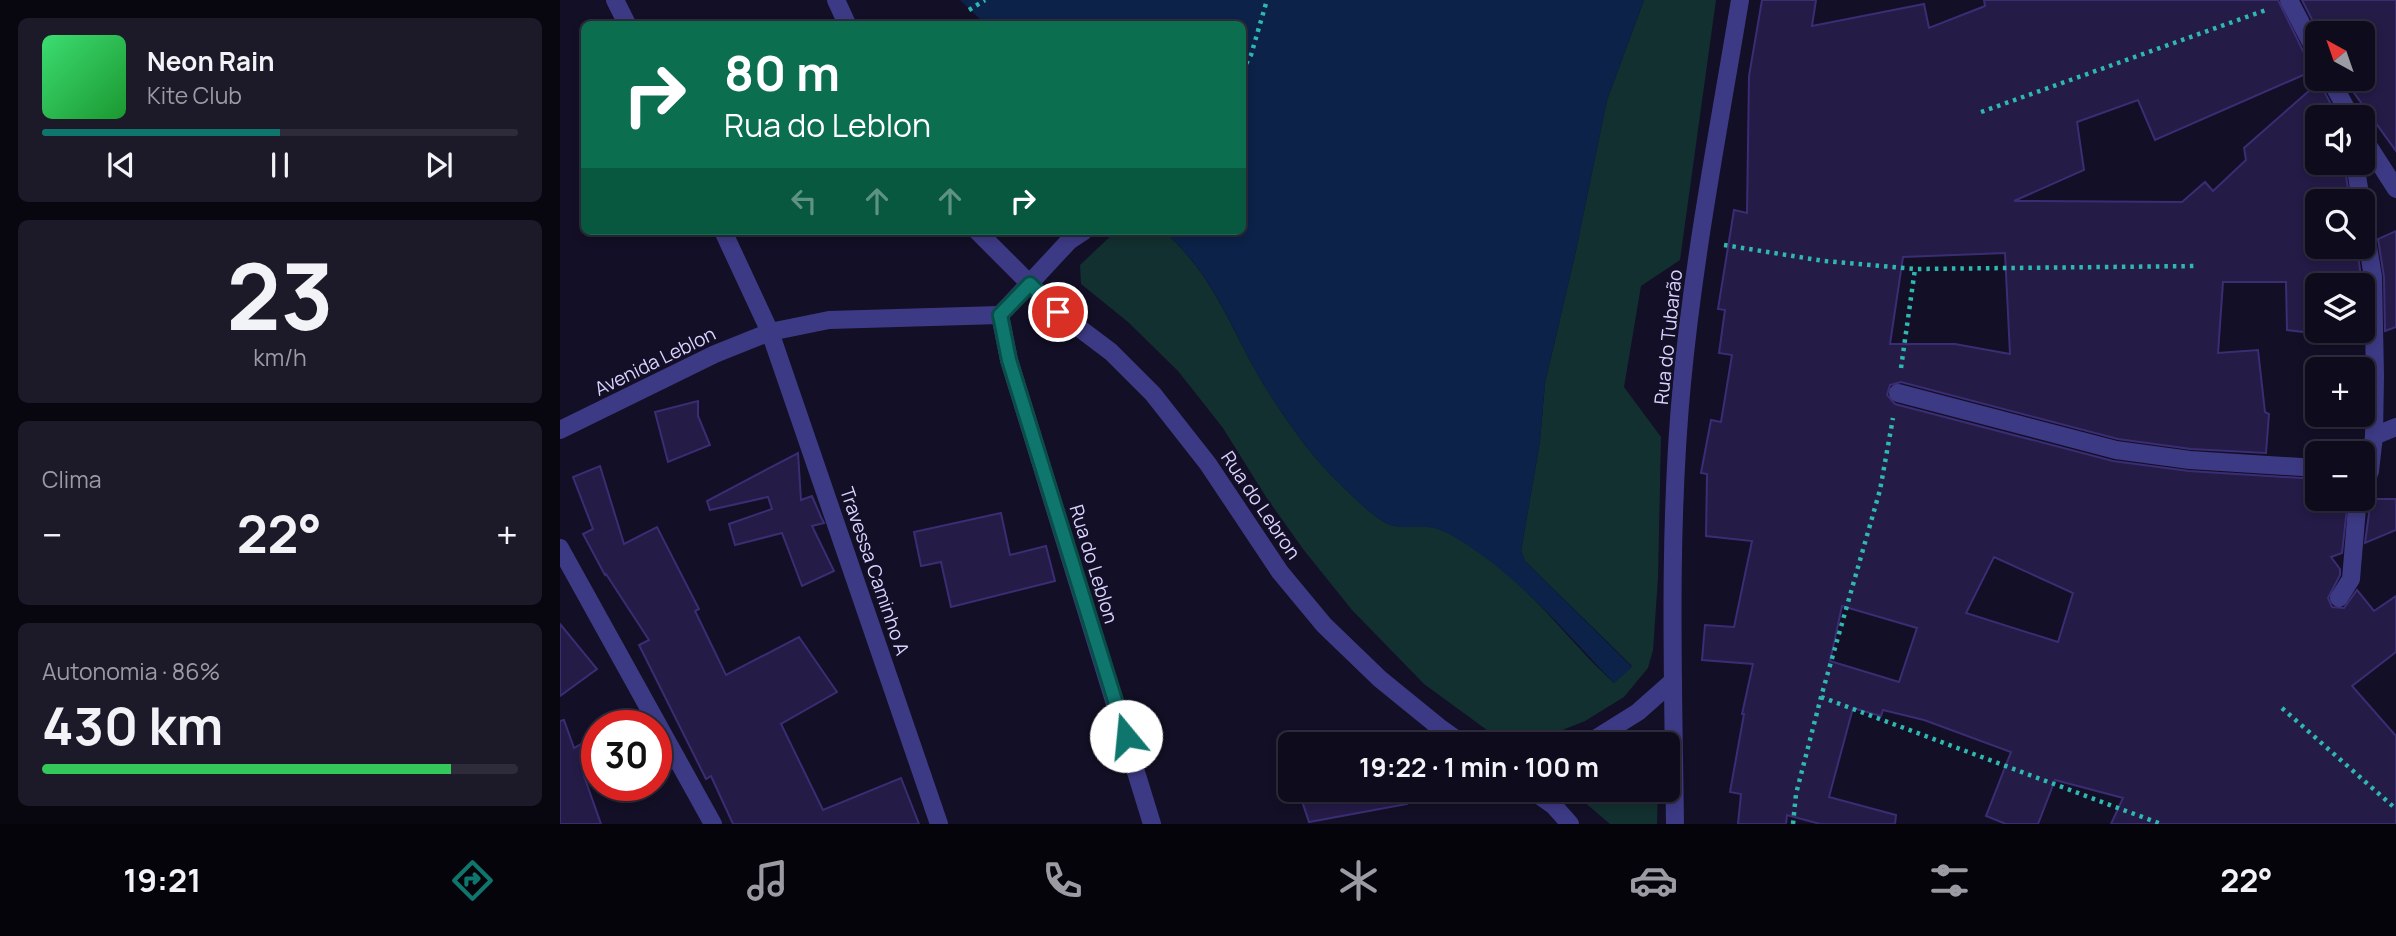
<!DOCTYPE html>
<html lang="pt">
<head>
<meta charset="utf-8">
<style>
	body { margin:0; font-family:Manrope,sans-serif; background:#1c1929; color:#f1f3f6; height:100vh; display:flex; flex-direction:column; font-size:26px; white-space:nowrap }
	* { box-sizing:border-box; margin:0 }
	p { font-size:23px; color:#9b9ba3 }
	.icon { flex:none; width:38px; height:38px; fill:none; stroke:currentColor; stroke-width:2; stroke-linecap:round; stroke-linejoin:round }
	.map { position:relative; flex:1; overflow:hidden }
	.sheet { display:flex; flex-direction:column; gap:18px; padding:18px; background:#08060f; width:560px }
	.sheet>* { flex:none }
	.guide { position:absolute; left:21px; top:21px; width:665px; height:214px; border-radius:10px; box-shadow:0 4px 10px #0003,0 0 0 2px #2e2b3b; background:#0b6e4f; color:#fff; overflow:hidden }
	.needle { width:46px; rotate:320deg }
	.fabs { position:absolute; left:1745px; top:21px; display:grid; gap:14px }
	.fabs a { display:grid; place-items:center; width:70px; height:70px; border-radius:10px; background:#0e0b1c; box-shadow:0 4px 10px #0003,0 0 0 2px #2e2b3b; font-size:35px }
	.speed { position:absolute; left:21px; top:710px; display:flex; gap:14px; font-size:35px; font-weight:700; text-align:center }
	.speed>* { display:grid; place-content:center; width:91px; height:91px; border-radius:50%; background:#0e0b1c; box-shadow:0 4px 10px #0003,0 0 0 2px #2e2b3b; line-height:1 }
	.speed .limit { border:10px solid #d22; background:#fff; color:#111 }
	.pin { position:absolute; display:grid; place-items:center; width:60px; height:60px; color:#fff; margin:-30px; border:4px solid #fff; border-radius:50%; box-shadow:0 2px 7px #0007 }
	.me { position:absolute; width:77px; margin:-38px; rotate:343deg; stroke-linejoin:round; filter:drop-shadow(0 0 5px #0008) }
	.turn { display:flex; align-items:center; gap:24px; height:147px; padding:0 28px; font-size:32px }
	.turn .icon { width:91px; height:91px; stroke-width:2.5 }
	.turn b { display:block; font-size:49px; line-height:60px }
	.lanes { display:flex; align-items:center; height:66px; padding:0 28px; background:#0003; justify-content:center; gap:35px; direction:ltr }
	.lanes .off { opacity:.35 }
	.big { font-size:52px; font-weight:700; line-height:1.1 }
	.sheet .card { flex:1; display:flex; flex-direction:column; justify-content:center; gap:10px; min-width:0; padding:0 24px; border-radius:10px; background:#1c1929 }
	.sheet .dial { align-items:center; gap:0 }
	.dial b { font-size:91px; line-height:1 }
	.song { display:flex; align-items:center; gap:21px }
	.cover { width:84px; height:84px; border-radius:10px; background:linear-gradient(135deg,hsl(140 70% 55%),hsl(130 70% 35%)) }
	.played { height:7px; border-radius:4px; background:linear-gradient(90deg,#0f766e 50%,#2e2b3b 50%) }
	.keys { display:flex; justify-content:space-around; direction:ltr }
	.heat { display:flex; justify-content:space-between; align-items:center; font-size:38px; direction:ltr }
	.charge { height:10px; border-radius:5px; background:linear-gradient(90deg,#34c759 86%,#2e2b3b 0) }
	.trip { position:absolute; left:718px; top:732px; width:402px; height:70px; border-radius:10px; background:#0e0b1c; box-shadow:0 4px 10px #0003,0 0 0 2px #2e2b3b; font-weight:700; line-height:70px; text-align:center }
	.menu { display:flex; height:112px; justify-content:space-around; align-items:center; background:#06040b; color:#9b9ba3 }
	.menu .icon { width:49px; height:49px }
	.menu .selected { color:#0f766e }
	.menu b { font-size:32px; color:#f1f3f6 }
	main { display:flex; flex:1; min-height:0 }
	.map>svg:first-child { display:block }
</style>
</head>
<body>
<main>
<section class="sheet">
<div class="card">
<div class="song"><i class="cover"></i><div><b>Neon Rain</b><p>Kite Club</p></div></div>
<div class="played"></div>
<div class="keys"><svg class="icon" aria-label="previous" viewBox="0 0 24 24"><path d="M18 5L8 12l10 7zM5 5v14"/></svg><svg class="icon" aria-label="pause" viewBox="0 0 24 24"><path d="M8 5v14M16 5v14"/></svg><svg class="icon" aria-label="next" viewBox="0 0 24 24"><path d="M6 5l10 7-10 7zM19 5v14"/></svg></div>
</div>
<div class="card dial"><b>23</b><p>km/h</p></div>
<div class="card"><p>Clima</p>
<div class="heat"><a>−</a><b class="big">22°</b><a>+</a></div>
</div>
<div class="card"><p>Autonomia · 86%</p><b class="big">430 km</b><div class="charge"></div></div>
</section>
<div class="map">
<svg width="1836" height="824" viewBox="0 0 1836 824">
	<rect width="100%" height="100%" fill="#130f26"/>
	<g fill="#12302f">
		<path d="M1084 0H1156L1120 260 1081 286 1064 387 1101 437 1098 578 1093 650 1088 668 1064 697 1025 721 970 743 931 733 864 684 792 610 743 549 706 497 663 428 618 371 568 322 521 284 520 265 556 231H604C644 268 660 302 684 349 704 389 743 448 775 479 786 490 814 518 828 524 839 529 853 525 865 525 884 526 905 543 921 554 972 588 1009 642 1054 683L1072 666 965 561 961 551 980 441 985 383 1015 255 1047 100Z"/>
		<polygon points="1009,789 1098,789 1097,824 1050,824"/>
	</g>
	<path fill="#0c2248" d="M400 0H1084L1047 100 1015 255 985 383 980 441 961 551 965 561 1072 667 1054 683C1003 630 954 570 889 534 865 520 846 532 828 524 814 518 786 490 775 479 743 448 704 389 684 349 660 301 644 268 604 231H682V24H425Z"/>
	<g fill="#241b47" stroke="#3b2d73" stroke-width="2" fill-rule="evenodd">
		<path d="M1202 0H1256L1252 26 1364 4 1369 28 1425 6 1424 0H1718L1747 59 1757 65V69L1595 140 1578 100 1517 122 1524 170 1454 201 1622 202 1645 182 1653 191 1686 160 1684 148 1759 82 1778 117H1757V163H1784L1790 201H1757V247H1797L1802 285H1757V331H1802V320L1803 339 1727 330 1726 282H1663L1658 353 1698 350 1705 412 1709 414 1706 453 1631 449 1558 439 1341 382 1330 385 1327 395 1335 404 1553 461 1629 471 1757 479V499H1788L1782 553 1771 557 1780 569V575L1768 598 1772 607 1784 608 1797 590 1814 611 1836 596V652L1792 686 1836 736V824H1551L1563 798 1495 780 1478 824H1446L1426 816 1451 752 1364 720 1323 710 1321 716 1293 708 1269 797 1336 815 1335 824H1260L1227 815 1226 824H1178L1181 794 1170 792 1184 714H1182L1193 664 1142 660 1145 625 1174 627 1192 541 1146 536 1147 474 1141 473 1151 420 1161 422 1172 355 1159 353 1165 310 1158 309 1174 210 1187 213 1189 76ZM1445 253 1450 354 1395 344H1330L1343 257ZM1434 557 1513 593 1498 642 1406 613ZM1282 606 1357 628 1339 682 1270 661Z"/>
		<polygon points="1742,0 1836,0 1836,151 1784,79 1802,79 1802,33 1759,33"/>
		<polygon points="1836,231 1836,327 1825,331 1824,277 1818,239"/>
		<polygon points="138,401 138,416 150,445 108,462 95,412"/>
		<polygon points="238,453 241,500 252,496 261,517 264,523 252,526 274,571 242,586 222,533 175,545 169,524 212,509 208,497 150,510 147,501"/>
		<polygon points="40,466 64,544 97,527 139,609 135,611 166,675 239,637 277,692 221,724 263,810 341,778 359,824 173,824 151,776 146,779 79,645 89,640 46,574 45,575 23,534 33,529 13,477"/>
		<polygon points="1811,499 1836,499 1836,530 1805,543"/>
		<polygon points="441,513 450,555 486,546 495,581 391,607 381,562 361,566 354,532"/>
		<polygon points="0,624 37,669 0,696"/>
		<polygon points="4,720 14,748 37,735 37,768 24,776 41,824 0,824 0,721"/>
		<polygon points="738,789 846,789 847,804 749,822"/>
	</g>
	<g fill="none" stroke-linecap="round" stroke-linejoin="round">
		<g stroke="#2fb8b0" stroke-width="4.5" stroke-dasharray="3.5 5" stroke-linecap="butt">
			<polyline points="409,10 425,0"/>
			<polyline points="682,71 691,55 707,0"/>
			<polyline points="1421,112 1706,10"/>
			<polyline points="1164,245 1264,261 1355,269 1638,266"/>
			<polyline points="1341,368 1355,269"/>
			<polyline points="1261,697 1601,824"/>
			<polyline points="1722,708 1836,809"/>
			<polyline points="1233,824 1236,794 1261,697 1320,490 1333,418"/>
		</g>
		<g stroke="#3d3a85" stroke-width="18">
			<polyline points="469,284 509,241 524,231"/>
			<polyline points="210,332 379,824"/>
			<polyline points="1338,393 1556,450 1630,460 1757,468"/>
			<polyline points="1814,436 1836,427"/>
		</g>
		<g stroke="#3d3a85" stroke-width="18">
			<polyline points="55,0 67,24"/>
			<polyline points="276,0 287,24"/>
			<polyline points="1729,0 1757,54"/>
			<polyline points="1770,79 1791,117"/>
			<polyline points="1802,136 1836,189"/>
			<polyline points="1795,163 1801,201"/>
			<polyline points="1802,210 1813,277 1815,376 1814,436 1810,471 1802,493"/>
			<polyline points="163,231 210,332"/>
			<polyline points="417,231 498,312 551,352 593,394 648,464 720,572 764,625 820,679 879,727 903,744"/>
			<polyline points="469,284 440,315 449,360 592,824"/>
			<polyline points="0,430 155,354 210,332 269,320 440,315"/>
			<polyline points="0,548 153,824"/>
			<polyline points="1779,598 1791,579 1797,508 1800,499"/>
			<polyline points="1027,744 1078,712 1113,681"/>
			<polyline points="970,789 994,806 1010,824"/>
			<path d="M1115 824C1113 677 1108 529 1122 383 1134 255 1159 127 1180 0"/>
		</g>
	</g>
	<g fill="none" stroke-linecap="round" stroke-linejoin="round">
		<defs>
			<polyline id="route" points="498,312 470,284 440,315 449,360 566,736"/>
		</defs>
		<use href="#route" stroke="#0a4d48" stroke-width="18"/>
		<use href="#route" stroke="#0f766e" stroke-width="12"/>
	</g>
	<g text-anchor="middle" stroke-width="5" stroke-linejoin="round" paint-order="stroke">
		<g font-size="19" fill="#d9d4ff" stroke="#130f26">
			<text transform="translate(1108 337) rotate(-84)" y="7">Rua do Tubarão</text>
			<text transform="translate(95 361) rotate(-26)" y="7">Avenida Leblon</text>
			<text transform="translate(701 505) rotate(56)" y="7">Rua do Lebron</text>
			<text transform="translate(534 564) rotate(73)" y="7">Rua do Leblon</text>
			<text transform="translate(315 571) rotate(71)" y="7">Travessa Caminho A</text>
		</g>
	</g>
</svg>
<div class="fabs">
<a><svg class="needle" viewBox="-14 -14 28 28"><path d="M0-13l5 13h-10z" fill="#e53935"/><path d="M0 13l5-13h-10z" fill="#9b9ba3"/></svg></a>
<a><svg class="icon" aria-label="sound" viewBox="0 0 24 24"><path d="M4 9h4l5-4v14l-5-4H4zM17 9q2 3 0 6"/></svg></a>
<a><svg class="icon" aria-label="search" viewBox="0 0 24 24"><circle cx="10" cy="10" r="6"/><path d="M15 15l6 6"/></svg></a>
<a><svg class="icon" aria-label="layers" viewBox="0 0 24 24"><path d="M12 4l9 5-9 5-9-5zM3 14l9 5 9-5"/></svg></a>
<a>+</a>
<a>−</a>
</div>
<div class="speed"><div class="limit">30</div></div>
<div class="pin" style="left:498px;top:312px;background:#d93025"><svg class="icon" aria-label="arrive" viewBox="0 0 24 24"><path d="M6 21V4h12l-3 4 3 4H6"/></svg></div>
<svg class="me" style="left:566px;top:736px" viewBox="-20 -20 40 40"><circle r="19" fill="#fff"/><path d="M0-13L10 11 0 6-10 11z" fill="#0f766e"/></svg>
<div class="trip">19:22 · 1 min · 100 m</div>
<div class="guide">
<div class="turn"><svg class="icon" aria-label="right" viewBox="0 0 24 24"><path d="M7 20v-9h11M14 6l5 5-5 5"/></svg><div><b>80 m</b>Rua do Leblon</div></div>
<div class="lanes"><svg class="icon off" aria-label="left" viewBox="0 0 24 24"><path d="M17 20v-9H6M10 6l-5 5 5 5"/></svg><svg class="icon off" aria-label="ahead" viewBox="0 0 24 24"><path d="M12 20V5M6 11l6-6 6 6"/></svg><svg class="icon off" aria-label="ahead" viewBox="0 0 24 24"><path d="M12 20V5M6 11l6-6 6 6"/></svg><svg class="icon" aria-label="right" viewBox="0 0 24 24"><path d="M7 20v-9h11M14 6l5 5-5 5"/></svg></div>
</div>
</div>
</main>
<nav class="menu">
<b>19:21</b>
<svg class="icon selected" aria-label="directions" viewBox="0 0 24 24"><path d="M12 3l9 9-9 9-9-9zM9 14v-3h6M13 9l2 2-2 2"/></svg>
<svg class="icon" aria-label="music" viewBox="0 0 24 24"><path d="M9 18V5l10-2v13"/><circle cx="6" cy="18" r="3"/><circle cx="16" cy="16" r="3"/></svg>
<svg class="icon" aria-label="phone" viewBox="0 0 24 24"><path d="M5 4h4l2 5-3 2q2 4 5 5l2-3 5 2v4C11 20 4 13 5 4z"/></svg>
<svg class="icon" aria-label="climate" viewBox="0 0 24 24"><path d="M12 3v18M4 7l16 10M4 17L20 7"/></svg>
<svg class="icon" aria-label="car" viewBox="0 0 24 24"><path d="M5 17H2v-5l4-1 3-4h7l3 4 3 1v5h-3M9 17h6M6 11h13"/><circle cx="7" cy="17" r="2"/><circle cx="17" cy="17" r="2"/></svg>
<svg class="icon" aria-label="filters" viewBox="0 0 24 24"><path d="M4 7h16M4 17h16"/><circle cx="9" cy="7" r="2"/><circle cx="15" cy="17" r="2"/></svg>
<b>22°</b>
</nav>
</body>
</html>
